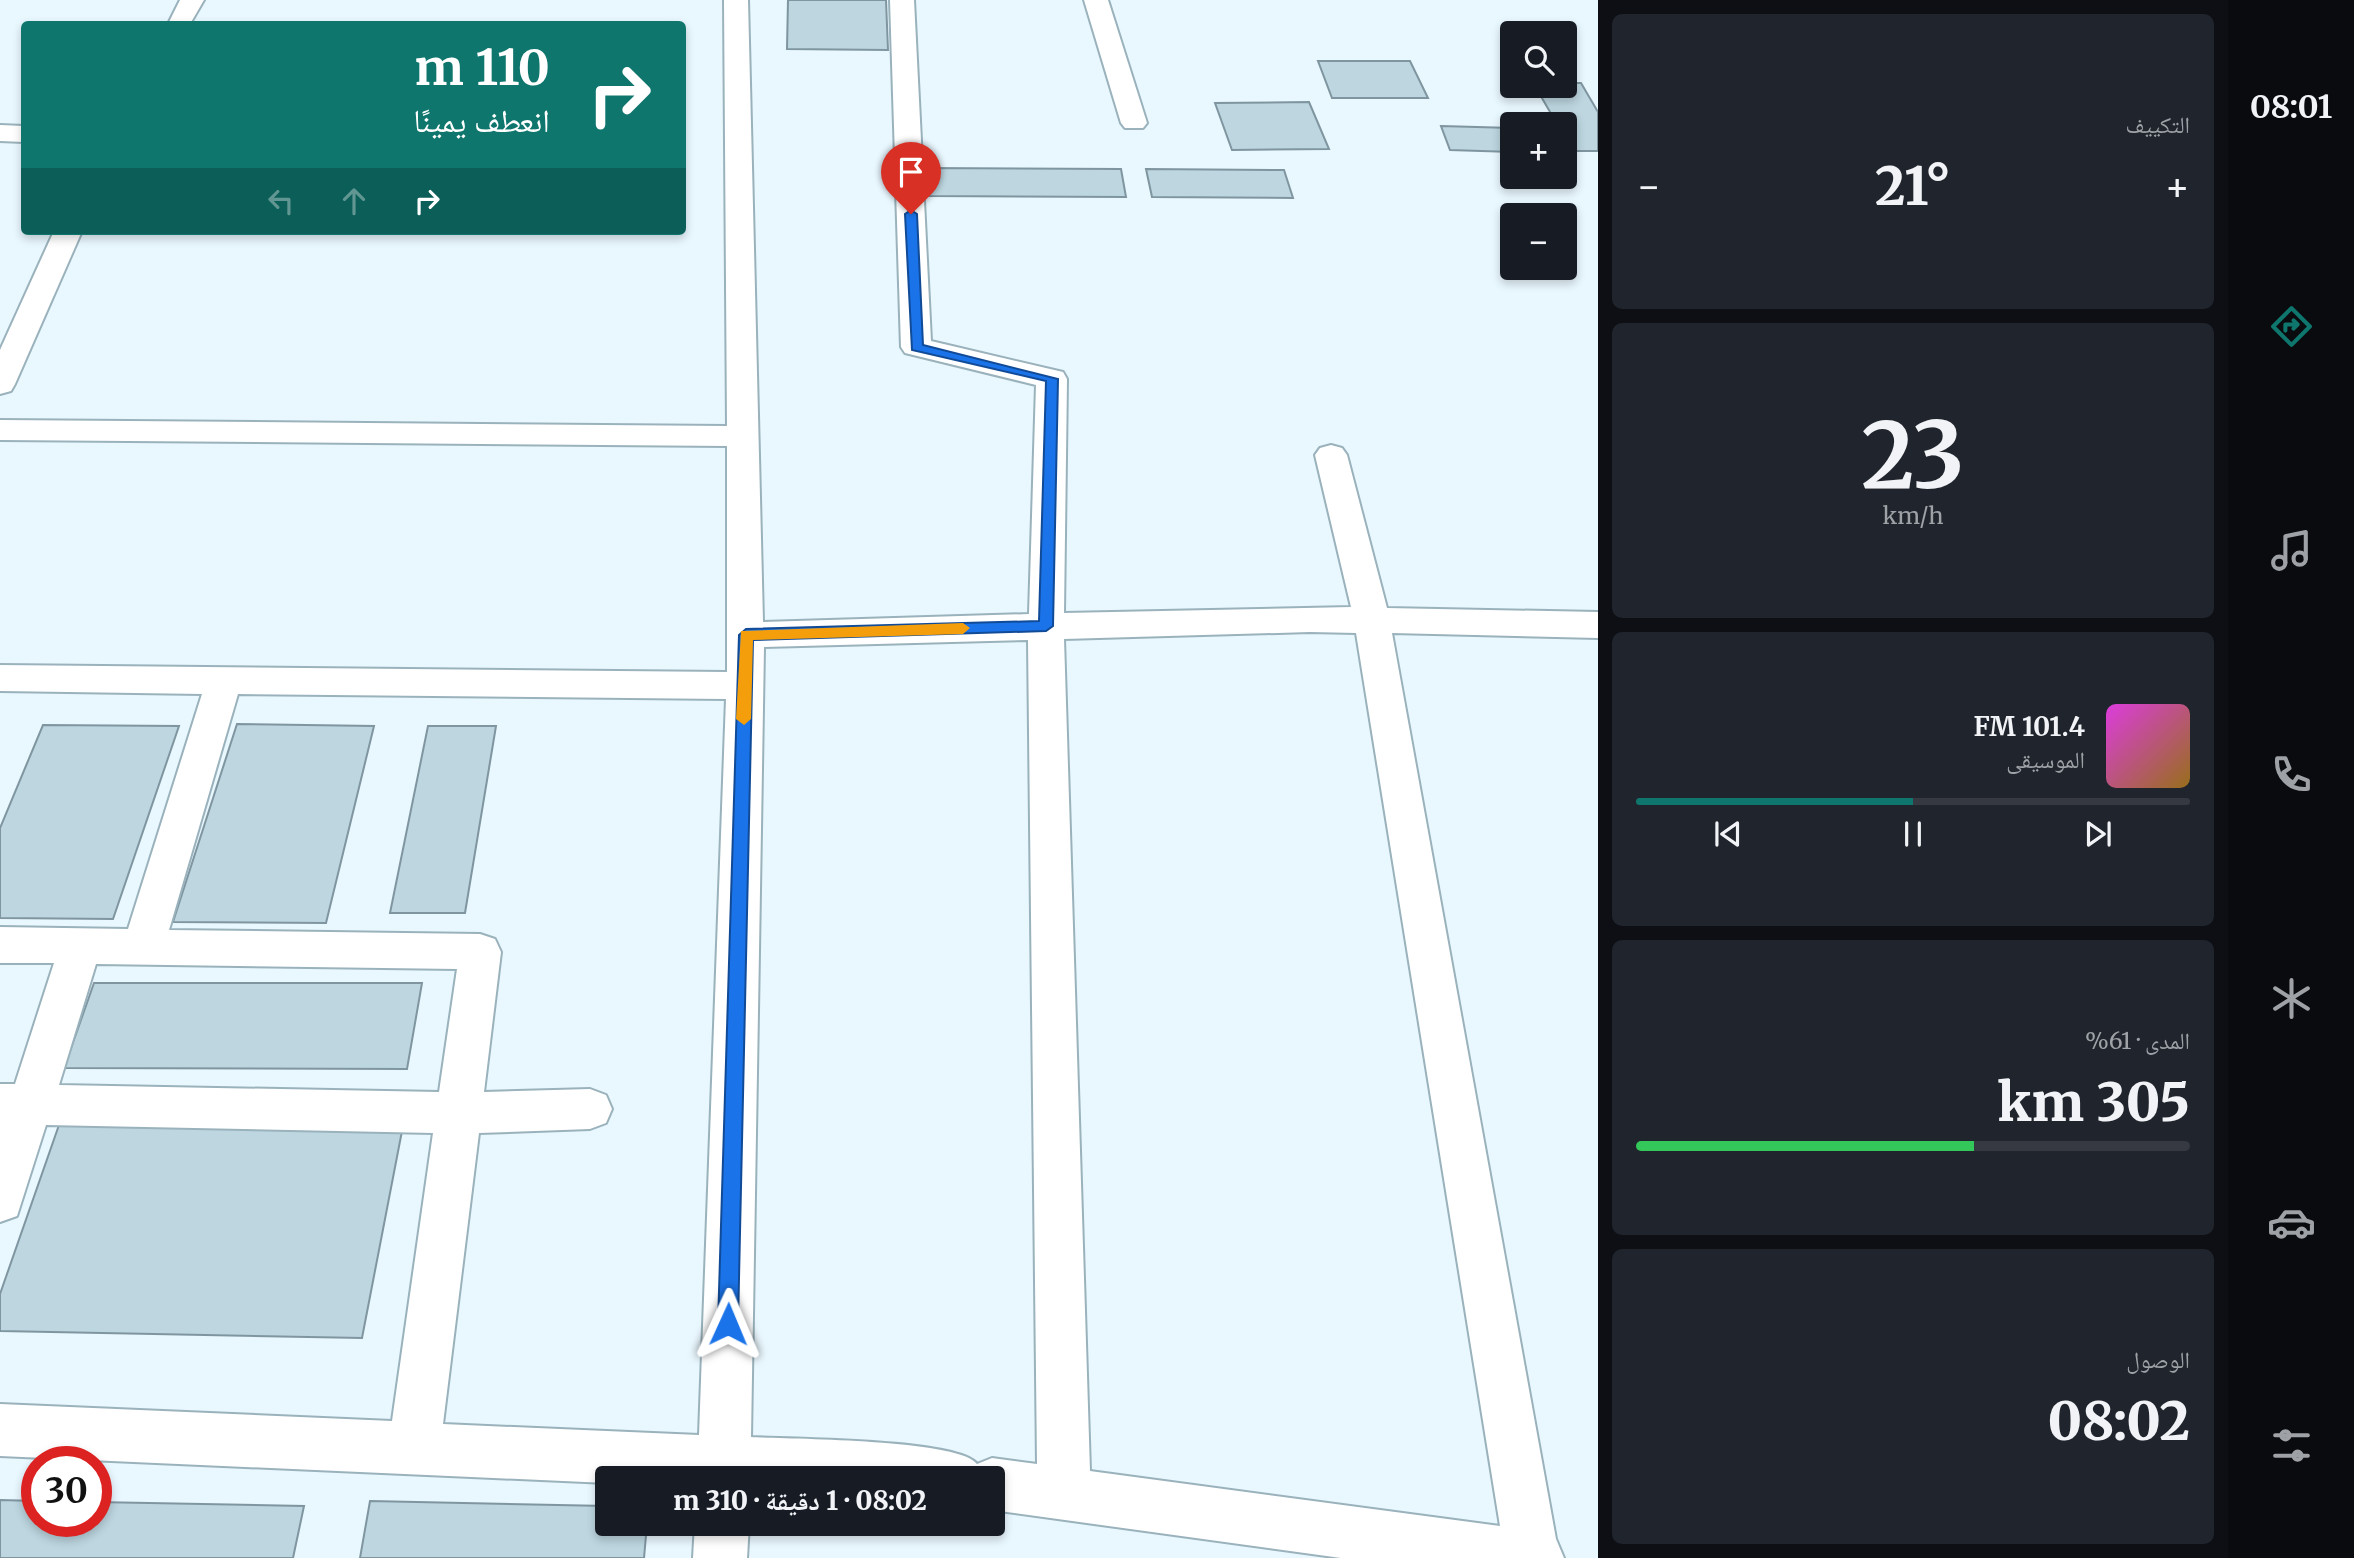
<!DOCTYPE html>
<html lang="ar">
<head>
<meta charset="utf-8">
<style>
	body { margin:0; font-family:Merriweather,"Noto Naskh Arabic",serif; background:#20242c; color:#f1f3f6; direction:rtl; height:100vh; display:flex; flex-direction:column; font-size:26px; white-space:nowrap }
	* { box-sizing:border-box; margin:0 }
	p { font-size:23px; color:#9ea1a6 }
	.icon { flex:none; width:38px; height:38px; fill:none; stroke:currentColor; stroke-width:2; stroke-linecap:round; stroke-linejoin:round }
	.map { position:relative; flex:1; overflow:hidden; direction:ltr }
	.side { display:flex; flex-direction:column; gap:14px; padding:14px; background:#0d0f14; width:630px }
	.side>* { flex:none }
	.banner { position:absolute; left:21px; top:21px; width:665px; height:214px; border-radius:7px; box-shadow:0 4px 10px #0003; direction:rtl; background:#0f766e; color:#fff; overflow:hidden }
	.tools { position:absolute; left:1500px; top:21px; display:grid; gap:14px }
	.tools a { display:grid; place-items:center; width:77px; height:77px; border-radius:7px; background:#171b24; box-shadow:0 4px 10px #0003; font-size:35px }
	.speed { position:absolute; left:21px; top:1446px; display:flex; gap:14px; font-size:35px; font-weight:700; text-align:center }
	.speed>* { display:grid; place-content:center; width:91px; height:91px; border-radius:50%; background:#171b24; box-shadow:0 4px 10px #0003; line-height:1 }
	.speed .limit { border:10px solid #d22; background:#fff; color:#111 }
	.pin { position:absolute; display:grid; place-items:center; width:60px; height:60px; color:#fff; margin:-72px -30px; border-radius:50% 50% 50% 0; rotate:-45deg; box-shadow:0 0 7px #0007 }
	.pin .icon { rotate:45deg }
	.me { position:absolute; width:77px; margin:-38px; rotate:1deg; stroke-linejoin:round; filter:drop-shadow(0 0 5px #0008) }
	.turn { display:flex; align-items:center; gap:24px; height:147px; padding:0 21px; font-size:32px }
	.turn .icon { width:91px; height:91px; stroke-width:2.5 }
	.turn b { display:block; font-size:49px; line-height:60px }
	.lanes { display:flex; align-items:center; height:66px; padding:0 21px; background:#0003; justify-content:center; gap:35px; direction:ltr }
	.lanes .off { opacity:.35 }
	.big { font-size:52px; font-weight:800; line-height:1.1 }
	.side .tile { flex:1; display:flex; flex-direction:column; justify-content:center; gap:10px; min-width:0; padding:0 24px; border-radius:10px; background:#20242c }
	.side .dial { align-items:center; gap:0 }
	.dial b { font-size:91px; line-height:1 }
	.song { display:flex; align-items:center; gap:21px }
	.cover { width:84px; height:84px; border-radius:10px; background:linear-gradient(135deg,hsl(300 70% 55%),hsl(40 70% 35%)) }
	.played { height:7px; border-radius:4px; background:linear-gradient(90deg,#0f766e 50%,#363941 50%) }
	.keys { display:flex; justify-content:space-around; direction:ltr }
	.heat { display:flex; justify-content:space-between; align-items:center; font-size:38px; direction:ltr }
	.charge { height:10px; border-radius:5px; background:linear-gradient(90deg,#34c759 61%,#363941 0) }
	.trip { position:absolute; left:595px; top:1466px; width:410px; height:70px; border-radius:7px; background:#171b24; box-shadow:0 4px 10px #0003; font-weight:800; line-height:70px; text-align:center; direction:rtl }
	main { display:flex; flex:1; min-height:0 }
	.dock { display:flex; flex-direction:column; width:126px; justify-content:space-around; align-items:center; background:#090b0e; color:#9ea1a6 }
	.dock .icon { width:49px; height:49px }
	.dock .on { color:#0f766e }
	.dock b { font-size:32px; color:#f1f3f6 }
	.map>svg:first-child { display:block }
</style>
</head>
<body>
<main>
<nav class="dock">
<b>08:01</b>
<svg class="icon on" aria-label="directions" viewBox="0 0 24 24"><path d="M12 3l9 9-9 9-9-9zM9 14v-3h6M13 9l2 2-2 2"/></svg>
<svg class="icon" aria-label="music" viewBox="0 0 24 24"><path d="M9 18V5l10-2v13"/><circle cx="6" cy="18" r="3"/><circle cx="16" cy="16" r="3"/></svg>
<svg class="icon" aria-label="phone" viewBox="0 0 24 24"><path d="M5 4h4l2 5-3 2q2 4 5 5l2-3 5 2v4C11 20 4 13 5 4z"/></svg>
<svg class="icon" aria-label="climate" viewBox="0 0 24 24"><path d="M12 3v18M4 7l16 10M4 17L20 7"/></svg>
<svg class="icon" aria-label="car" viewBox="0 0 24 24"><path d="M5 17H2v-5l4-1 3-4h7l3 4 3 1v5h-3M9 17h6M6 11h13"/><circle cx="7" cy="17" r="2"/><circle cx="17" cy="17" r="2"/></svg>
<svg class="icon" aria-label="filters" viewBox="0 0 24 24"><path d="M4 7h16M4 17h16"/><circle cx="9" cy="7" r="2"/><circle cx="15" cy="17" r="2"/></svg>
</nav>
<section class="side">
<div class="tile"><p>التكييف</p>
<div class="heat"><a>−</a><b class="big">21°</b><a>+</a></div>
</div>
<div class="tile dial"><b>23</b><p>km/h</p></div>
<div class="tile">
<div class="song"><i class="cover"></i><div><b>101.4 FM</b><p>الموسيقى</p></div></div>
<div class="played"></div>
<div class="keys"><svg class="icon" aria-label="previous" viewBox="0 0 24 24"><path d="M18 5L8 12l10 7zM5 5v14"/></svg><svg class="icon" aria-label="pause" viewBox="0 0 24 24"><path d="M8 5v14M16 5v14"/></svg><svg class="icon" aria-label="next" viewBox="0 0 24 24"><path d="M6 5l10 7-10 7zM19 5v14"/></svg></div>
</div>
<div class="tile"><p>المدى · 61%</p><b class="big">305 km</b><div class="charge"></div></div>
<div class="tile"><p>الوصول</p><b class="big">08:02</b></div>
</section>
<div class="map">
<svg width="1598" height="1558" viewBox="0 0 1598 1558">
	<rect width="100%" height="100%" fill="#e9f7fe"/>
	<g fill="#bdd6e0" stroke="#7f96a0" stroke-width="2">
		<polygon points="788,0 886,0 888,50 787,49"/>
		<polygon points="1318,61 1410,61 1428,98 1332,98"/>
		<polygon points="1564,83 1581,83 1598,112 1598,151 1572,151 1564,138 1564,124 1557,124 1535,86"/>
		<polygon points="1309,102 1329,149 1232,150 1215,103"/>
		<polygon points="1441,126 1512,128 1512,152 1450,150"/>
		<polygon points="927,168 1121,169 1126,197 928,196"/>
		<polygon points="1146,169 1284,170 1293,198 1152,197"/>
		<polygon points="237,724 374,726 326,923 173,922"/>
		<polygon points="43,725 179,726 113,919 0,918 0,828"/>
		<polygon points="428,726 496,726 465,913 390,913"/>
		<polygon points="94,983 422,983 407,1069 64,1068"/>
		<polygon points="59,1125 402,1131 362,1338 0,1331 0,1294"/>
		<polygon points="0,1500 37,1501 37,1521 96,1521 96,1502 304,1506 293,1558 0,1558"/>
		<polygon points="370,1501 607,1506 607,1524 647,1524 644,1558 360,1558"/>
	</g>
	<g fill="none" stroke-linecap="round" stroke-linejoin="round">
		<defs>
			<g id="street">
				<polygon points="180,0 204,0 190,24 168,24"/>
				<path d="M724 0H748L763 622 1029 614 1036 385 905 353 901 347 890 0H914L931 341 1063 372 1067 379 1064 613 1351 607 1315 455 1320 448 1331 445 1342 448 1347 455 1387 608 1598 612V638L1392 633 1556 1539 1564 1558H1341L992 1510V1479H607V1483L0 1456V1404L392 1421 433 1133 46 1125 17 1216 0 1222V1084H15L54 963H0V927L128 929 202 694 0 691V665L727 672V446L0 440V420L727 426ZM1310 632 1356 633 1500 1526 1090 1471 1064 639ZM1028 640 1037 1464 992 1458 977 1464C959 1439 788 1439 751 1437L764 647ZM238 694 726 699 699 1435 443 1424 479 1133 590 1129 606 1123 612 1109 606 1095 590 1089 484 1092 501 952 495 939 480 934 169 930ZM96 964 457 969 439 1092 59 1085Z"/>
				<polygon points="1084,0 1108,0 1147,123 1143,128 1125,128 1121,123"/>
				<polygon points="0,125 24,126 24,142 0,141"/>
				<polygon points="54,231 82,231 15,384 11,391 0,394 0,350"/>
				<polygon points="695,1524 749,1524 747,1558 693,1558"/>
			</g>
		</defs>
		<use href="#street" stroke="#9ab2bc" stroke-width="4"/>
		<use href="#street" fill="#fff" fill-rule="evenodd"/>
	</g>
	<polygon fill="#1a73e8" stroke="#114b97" stroke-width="2" points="911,210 917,214 923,345 1058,379 1053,626 1046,631 753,640 738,1324 735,1331 728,1334 721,1331 718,1324 739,635 746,629 1039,621 1046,381 912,350 905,214"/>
	<polygon fill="#f59e0b" points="963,623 970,628 963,634 753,640 751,719 744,725 736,719 741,631"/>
</svg>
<div class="tools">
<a><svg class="icon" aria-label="search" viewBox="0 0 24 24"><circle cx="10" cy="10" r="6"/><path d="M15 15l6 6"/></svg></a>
<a>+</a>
<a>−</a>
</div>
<div class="speed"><div class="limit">30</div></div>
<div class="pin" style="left:911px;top:214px;background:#d93025"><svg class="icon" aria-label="arrive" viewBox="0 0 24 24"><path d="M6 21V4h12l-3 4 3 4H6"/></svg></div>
<svg class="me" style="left:728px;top:1324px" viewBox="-20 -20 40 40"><path d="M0-17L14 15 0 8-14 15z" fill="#1a73e8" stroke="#fff" stroke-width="4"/></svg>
<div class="trip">08:02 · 1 دقيقة · 310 m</div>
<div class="banner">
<div class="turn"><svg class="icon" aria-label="right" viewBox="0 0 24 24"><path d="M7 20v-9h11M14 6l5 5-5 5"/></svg><div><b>110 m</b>انعطف يمينًا</div></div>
<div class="lanes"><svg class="icon off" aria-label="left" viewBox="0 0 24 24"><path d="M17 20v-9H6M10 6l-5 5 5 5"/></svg><svg class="icon off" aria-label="ahead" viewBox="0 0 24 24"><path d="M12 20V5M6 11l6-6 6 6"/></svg><svg class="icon" aria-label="right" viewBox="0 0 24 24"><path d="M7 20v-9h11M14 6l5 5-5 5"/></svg></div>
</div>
</div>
</main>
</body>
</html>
